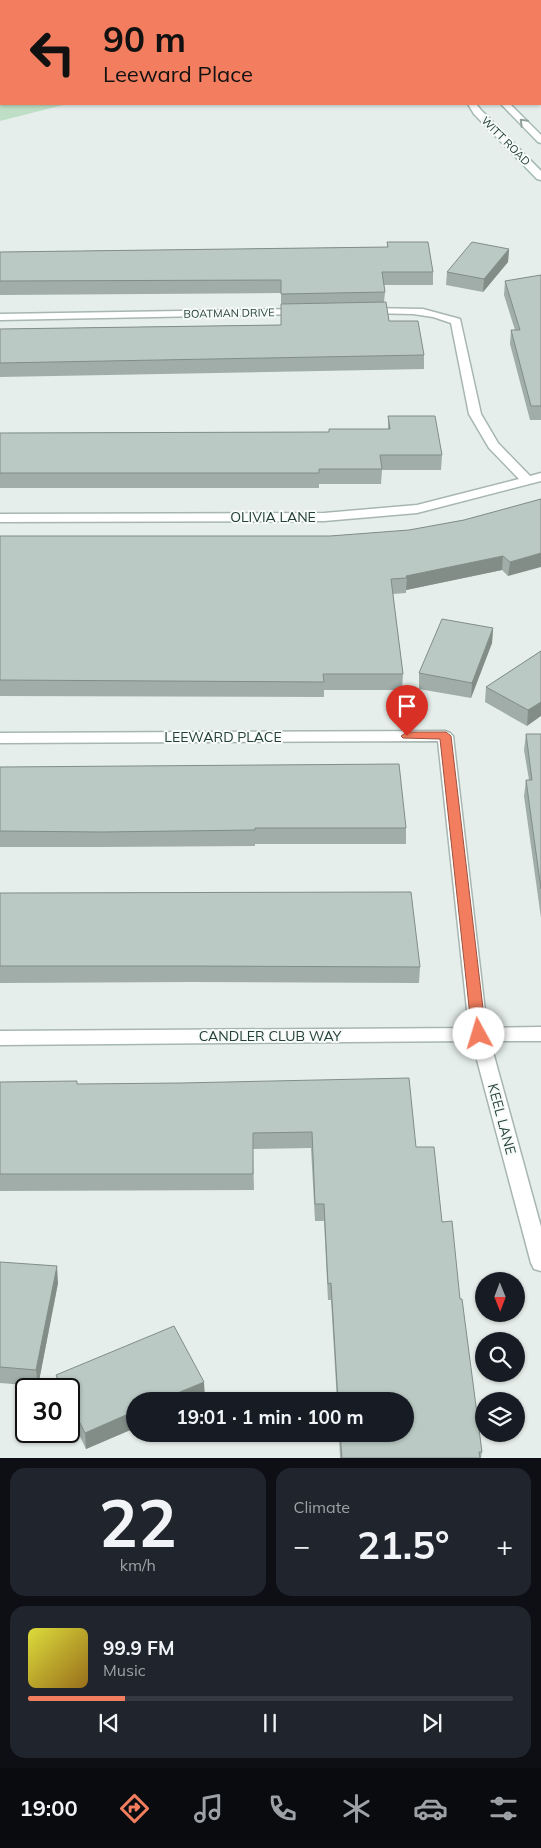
<!DOCTYPE html>
<html lang="en">
<head>
<meta charset="utf-8">
<style>
	body { margin:0; font-family:Mulish,sans-serif; background:#20242c; color:#f1f3f6; height:100vh; display:flex; flex-direction:column; font-size:19px; white-space:nowrap }
	* { box-sizing:border-box; margin:0 }
	p { font-size:16px; color:#9ea1a6 }
	.icon { flex:none; width:28px; height:28px; fill:none; stroke:currentColor; stroke-width:2; stroke-linecap:round; stroke-linejoin:round }
	.map { position:relative; height:1458px; overflow:hidden }
	.details { display:flex; flex-direction:column; gap:10px; padding:10px; background:#0d0f14; flex:1 }
	.details>* { flex:none }
	.top-card { position:absolute; left:0px; top:0px; width:541px; height:105px; box-shadow:0 1px 4px #0004; background:#f27e5f; color:#111; overflow:hidden }
	.needle { width:32px; rotate:179deg }
	.fabs { position:absolute; left:475px; top:1272px; display:grid; gap:10px }
	.fabs a { display:grid; place-items:center; width:50px; height:50px; border-radius:50%; background:#171b24; box-shadow:0 1px 4px #0004; font-size:25px }
	.speed { position:absolute; left:15px; top:1378px; display:flex; gap:10px; font-size:25px; font-weight:700; text-align:center }
	.speed>* { display:grid; place-content:center; width:65px; height:65px; border-radius:50%; background:#171b24; box-shadow:0 1px 4px #0004; line-height:1 }
	.speed .limit { border:2px solid #111; border-radius:8px; background:#fff; color:#111 }
	.pin { position:absolute; display:grid; place-items:center; width:42px; height:42px; color:#fff; margin:-51px -21px; border-radius:50% 50% 50% 0; rotate:-45deg; box-shadow:0 0 5px #0007 }
	.pin .icon { rotate:45deg }
	.me { position:absolute; width:55px; margin:-28px; rotate:354deg; stroke-linejoin:round; filter:drop-shadow(0 0 4px #0008) }
	.turn { display:flex; align-items:center; gap:18px; height:105px; padding:0 20px; font-size:22px }
	.turn .icon { width:65px; height:65px; stroke-width:2.5 }
	.turn b { display:block; font-size:35px; line-height:42px }
	.big { font-size:38px; font-weight:700; line-height:1.1 }
	.details .widget { flex:1; display:flex; flex-direction:column; justify-content:center; gap:8px; min-width:0; padding:0 18px; border-radius:15px; background:#20242c }
	.details .dial { align-items:center; gap:0 }
	.dial b { font-size:65px; line-height:1 }
	.song { display:flex; align-items:center; gap:15px }
	.cover { width:60px; height:60px; border-radius:8px; background:linear-gradient(135deg,hsl(60 70% 55%),hsl(40 70% 35%)) }
	.played { height:5px; border-radius:2px; background:linear-gradient(90deg,#f27e5f 20%,#363941 20%) }
	.keys { display:flex; justify-content:space-around; direction:ltr }
	.heat { display:flex; justify-content:space-between; align-items:center; font-size:28px; direction:ltr }
	.details .tiles { flex:1; display:grid; gap:10px; grid-template-columns:1fr 1fr }
	.widget:last-child { grid-column:span 2 }
	.trip { position:absolute; left:126px; top:1392px; width:288px; height:50px; border-radius:25px; background:#171b24; box-shadow:0 1px 4px #0004; font-weight:700; line-height:50px; text-align:center }
	.dock { display:flex; height:80px; justify-content:space-around; align-items:center; background:#090b0e; color:#9ea1a6 }
	.dock .icon { width:35px; height:35px }
	.dock .on { color:#f27e5f }
	.dock b { font-size:22px; color:#f1f3f6 }
	.map>svg:first-child { display:block }
</style>
</head>
<body>
<div class="map">
<svg width="541" height="1458" viewBox="0 0 541 1458">
	<rect width="100%" height="100%" fill="#e5eeea"/>
	<polygon fill="#bedfc6" points="0,0 418,0 418,1 1,1 1,104 67,104 0,121"/>
	<g fill="none" stroke-linecap="round" stroke-linejoin="round">
		<polygon fill="#8ecad2" fill-rule="evenodd" points="168,0 207,0 168,1"/>
		<defs>
			<g id="street">
				<polygon points="368,308 423,309 460,319 481,414 498,443 530,476 541,473 541,481 417,513 324,521 0,522 0,514 324,513 417,505 519,479 489,448 469,414 451,323 433,317 413,314 364,313 362,311"/>
				<polygon points="300,309 304,310 306,312 304,314 0,320 0,314"/>
				<polygon points="445,731 450,733 453,736 487,1028 541,1027 541,1041 490,1041 541,1227 541,1271 534,1269 531,1263 472,1041 0,1045 0,1031 469,1028 438,741 0,743 0,733"/>
			</g>
			<g id="secondary">
				<rect x="434" y="0" width="8" height="1"/>
				<rect x="454" y="0" width="8" height="1"/>
				<polygon points="468,104 476,104 481,110 541,171 541,180 537,179 474,114"/>
				<polygon points="501,104 510,104 541,135 541,143 538,142"/>
			</g>
		</defs>
		<use href="#street" stroke="#a7b6b1" stroke-width="3"/>
		<use href="#secondary" stroke="#a3bab1" stroke-width="3"/>
		<use href="#street" fill="#fff" fill-rule="evenodd"/>
		<use href="#secondary" fill="#fff" fill-rule="evenodd"/>
	</g>
	<g fill="#a0ada8">
		<polygon points="387,242 433,272 433,285 384,285 385,292 384,302 389,321 424,355 424,369 0,377 0,329 281,325 281,293 0,295 0,252 387,247"/>
		<polygon points="509,249 508,262 483,292 446,285 447,272"/>
		<polygon points="541,275 541,420 530,420 510,344 511,330 515,330 504,295 505,281"/>
		<polygon points="388,416 442,455 441,470 382,470 381,484 319,484 319,488 0,488 0,433 329,432 329,429 388,429"/>
		<polygon points="541,499 508,576 502,570 406,590 406,593 393,594 403,674 402,690 324,690 324,697 0,696 0,536 330,536 409,530 464,520"/>
		<polygon points="493,628 492,643 471,698 419,689 419,673"/>
		<polygon points="541,651 527,726 485,702 486,687"/>
		<polygon points="526,734 541,734 541,918 524,796 526,780 529,780 524,750"/>
		<polygon points="0,767 406,828 406,844 255,844 255,846 102,847 0,847"/>
		<polygon points="0,893 420,967 419,983 190,982 0,983"/>
		<polygon points="0,1082 78,1084 416,1147 442,1222 460,1299 482,1452 481,1458 340,1458 339,1434 405,1434 405,1401 337,1401 331,1300 328,1300 324,1221 315,1221 311,1148 253,1149 254,1190 0,1191"/>
		<polygon points="0,1262 58,1283 38,1386 0,1383"/>
		<polygon points="56,1375 205,1398 135,1401 135,1428 86,1449 69,1414 69,1389 57,1389"/>
	</g>
	<g fill="#828d88">
		<polygon points="509,249 508,262 483,292 484,279"/>
		<polygon points="541,553 541,567 508,576 510,562"/>
		<polygon points="503,556 502,570 406,590 407,578 406,576"/>
		<polygon points="493,628 492,643 471,698 472,683"/>
		<polygon points="541,702 541,716 527,726 528,710"/>
		<polygon points="57,1266 58,1283 38,1386 36,1370"/>
		<polygon points="204,1382 205,1398 197,1401 158,1401"/>
		<polygon points="135,1411 135,1428 86,1449 85,1433"/>
	</g>
	<g fill="#bac9c3" stroke="#828d88">
		<polygon points="387,242 428,242 433,272 382,272 385,292 281,294 281,280 0,281 0,252 388,247"/>
		<polygon points="472,242 509,249 484,279 447,272"/>
		<polygon points="541,275 541,406 531,406 511,330 520,330 505,281"/>
		<polygon points="386,302 389,321 418,321 424,355 0,363 0,329 281,325 281,304"/>
		<polygon points="388,416 435,416 442,455 380,455 382,469 319,469 319,473 0,473 0,433 329,432 329,429 390,429"/>
		<polygon points="541,499 541,553 510,562 503,556 406,576 407,578 391,579 403,674 323,674 324,682 0,680 0,536 330,536 409,530 464,520"/>
		<polygon points="442,619 493,628 472,683 419,673"/>
		<polygon points="541,651 541,702 528,710 486,687"/>
		<polygon points="526,734 541,734 541,889 526,780 532,780"/>
		<polygon points="399,764 406,828 255,828 255,830 101,832 0,831 0,767"/>
		<polygon points="411,892 420,967 189,966 0,966 0,893"/>
		<polygon points="409,1078 416,1147 434,1147 442,1222 452,1221 460,1299 462,1299 482,1452 479,1452 480,1458 342,1458 340,1434 405,1434 405,1401 338,1401 331,1283 328,1284 324,1204 315,1204 312,1132 253,1133 253,1174 0,1174 0,1082 77,1081 77,1084 181,1083"/>
		<polygon points="0,1262 57,1266 36,1370 0,1367"/>
		<polygon points="174,1326 204,1382 158,1401 135,1401 135,1411 85,1433 69,1401 69,1389 63,1389 56,1375"/>
	</g>
	<defs><path id="oneway-chevron" d="M-2-3.5L2.5 0L-2 3.5" fill="none" stroke-width="1.6" stroke-linecap="round" stroke-linejoin="round" transform="scale(1.25)"/></defs>
	<use stroke="#92a09c" href="#oneway-chevron" transform="translate(523 122) rotate(-135)"/>
	<polygon fill="#f27e5f" stroke="#9d523e" points="407,732 446,732 451,736 486,1034 484,1038 474,1038 472,1034 440,739 403,738 401,736"/>
	<g text-anchor="middle" stroke-width="4" stroke-linejoin="round" paint-order="stroke">
		<g font-size="11" fill="#244038" stroke="#f6faf8">
			<text transform="translate(506 141) rotate(45)" y="4">WITT ROAD</text>
			<text transform="translate(229 313) rotate(-1)" y="4">BOATMAN DRIVE</text>
		</g>
		<g font-size="14" fill="#244038" stroke="#f6faf8">
			<text x="273" y="522">OLIVIA LANE</text>
			<text x="223" y="742">LEEWARD PLACE</text>
			<text x="270" y="1041">CANDLER CLUB WAY</text>
			<text transform="translate(502 1119) rotate(75)" y="5">KEEL LANE</text>
		</g>
	</g>
</svg>
<div class="fabs">
<a><svg class="needle" viewBox="-14 -14 28 28"><path d="M0-13l5 13h-10z" fill="#e53935"/><path d="M0 13l5-13h-10z" fill="#9ea1a6"/></svg></a>
<a><svg class="icon" aria-label="search" viewBox="0 0 24 24"><circle cx="10" cy="10" r="6"/><path d="M15 15l6 6"/></svg></a>
<a><svg class="icon" aria-label="layers" viewBox="0 0 24 24"><path d="M12 4l9 5-9 5-9-5zM3 14l9 5 9-5"/></svg></a>
</div>
<div class="speed"><div class="limit">30</div></div>
<div class="pin" style="left:407px;top:736px;background:#d93025"><svg class="icon" aria-label="arrive" viewBox="0 0 24 24"><path d="M6 21V4h12l-3 4 3 4H6"/></svg></div>
<svg class="me" style="left:479px;top:1034px" viewBox="-20 -20 40 40"><circle r="19" fill="#fff"/><path d="M0-13L10 11 0 6-10 11z" fill="#f27e5f"/></svg>
<div class="trip">19:01 · 1 min · 100 m</div>
<div class="top-card">
<div class="turn"><svg class="icon" aria-label="left" viewBox="0 0 24 24"><path d="M17 20v-9H6M10 6l-5 5 5 5"/></svg><div><b>90 m</b>Leeward Place</div></div>
</div>
</div>
<section class="details">
<div class="tiles">
<div class="widget dial"><b>22</b><p>km/h</p></div>
<div class="widget"><p>Climate</p>
<div class="heat"><a>−</a><b class="big">21.5°</b><a>+</a></div>
</div>
<div class="widget">
<div class="song"><i class="cover"></i><div><b>99.9 FM</b><p>Music</p></div></div>
<div class="played"></div>
<div class="keys"><svg class="icon" aria-label="previous" viewBox="0 0 24 24"><path d="M18 5L8 12l10 7zM5 5v14"/></svg><svg class="icon" aria-label="pause" viewBox="0 0 24 24"><path d="M8 5v14M16 5v14"/></svg><svg class="icon" aria-label="next" viewBox="0 0 24 24"><path d="M6 5l10 7-10 7zM19 5v14"/></svg></div>
</div>
</div>
</section>
<nav class="dock">
<b>19:00</b>
<svg class="icon on" aria-label="directions" viewBox="0 0 24 24"><path d="M12 3l9 9-9 9-9-9zM9 14v-3h6M13 9l2 2-2 2"/></svg>
<svg class="icon" aria-label="music" viewBox="0 0 24 24"><path d="M9 18V5l10-2v13"/><circle cx="6" cy="18" r="3"/><circle cx="16" cy="16" r="3"/></svg>
<svg class="icon" aria-label="phone" viewBox="0 0 24 24"><path d="M5 4h4l2 5-3 2q2 4 5 5l2-3 5 2v4C11 20 4 13 5 4z"/></svg>
<svg class="icon" aria-label="climate" viewBox="0 0 24 24"><path d="M12 3v18M4 7l16 10M4 17L20 7"/></svg>
<svg class="icon" aria-label="car" viewBox="0 0 24 24"><path d="M5 17H2v-5l4-1 3-4h7l3 4 3 1v5h-3M9 17h6M6 11h13"/><circle cx="7" cy="17" r="2"/><circle cx="17" cy="17" r="2"/></svg>
<svg class="icon" aria-label="filters" viewBox="0 0 24 24"><path d="M4 7h16M4 17h16"/><circle cx="9" cy="7" r="2"/><circle cx="15" cy="17" r="2"/></svg>
</nav>
</body>
</html>
